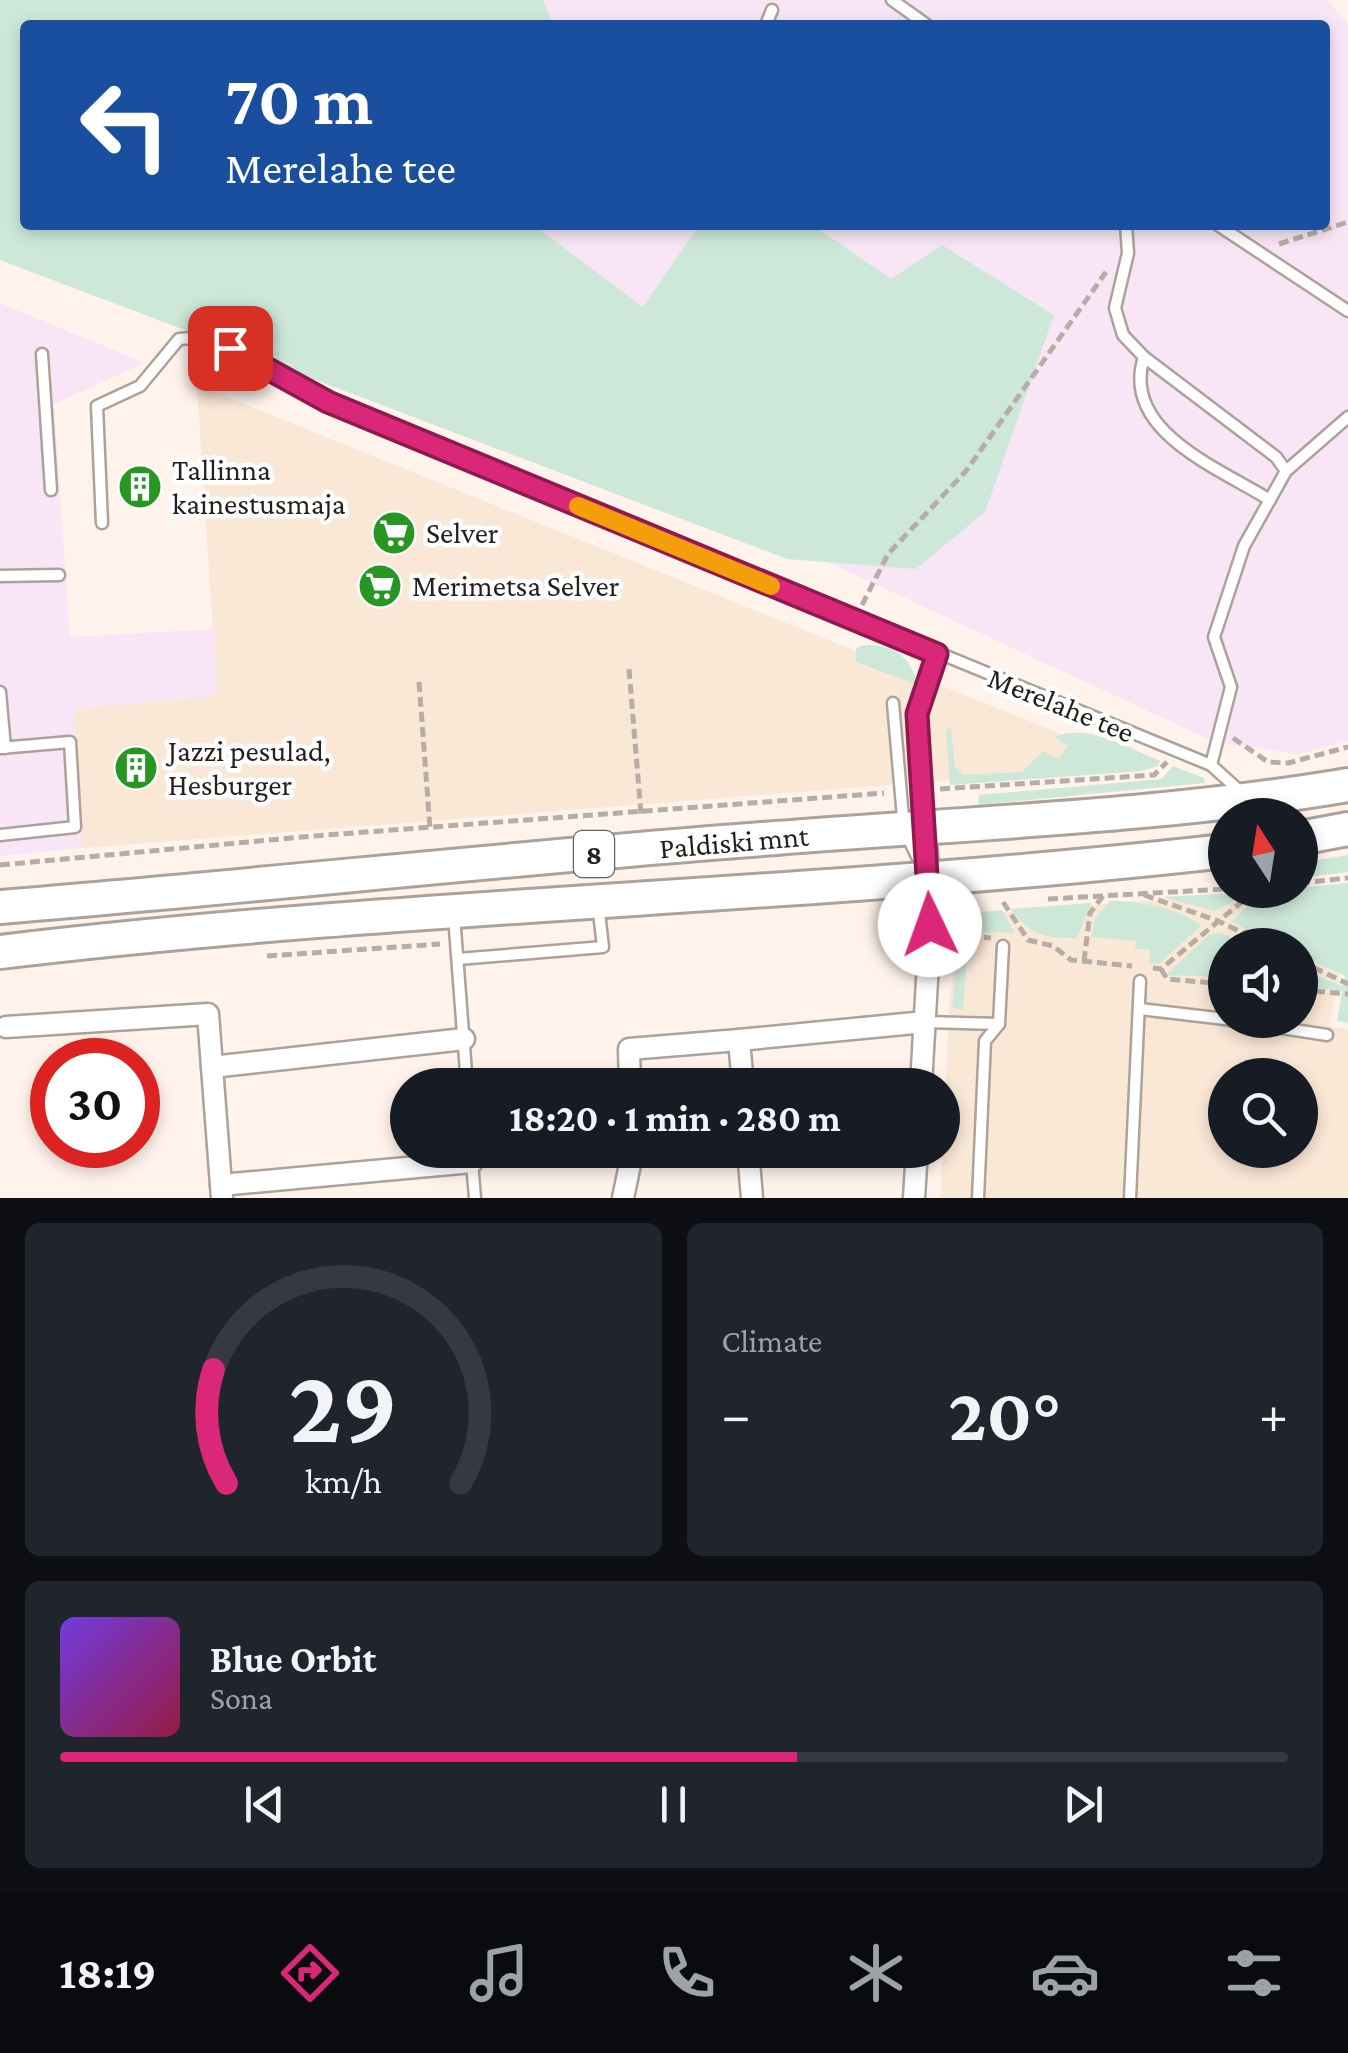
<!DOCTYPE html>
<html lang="en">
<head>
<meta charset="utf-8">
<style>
	body { margin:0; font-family:"Crimson Pro",serif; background:#20242c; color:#f1f3f6; height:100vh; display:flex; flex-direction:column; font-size:38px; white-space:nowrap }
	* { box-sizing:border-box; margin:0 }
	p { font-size:32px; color:#9ea1a6 }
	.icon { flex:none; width:55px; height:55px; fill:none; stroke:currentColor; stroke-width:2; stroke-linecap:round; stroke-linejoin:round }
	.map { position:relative; height:1198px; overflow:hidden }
	.drawer { display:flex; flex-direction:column; gap:25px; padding:25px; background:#0d0f14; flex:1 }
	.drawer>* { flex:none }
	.banner { position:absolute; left:20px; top:20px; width:1310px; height:210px; border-radius:10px; box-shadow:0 5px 15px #0003; background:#1a4fa0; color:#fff; overflow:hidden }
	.needle { width:65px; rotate:348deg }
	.fabs { position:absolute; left:1208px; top:798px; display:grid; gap:20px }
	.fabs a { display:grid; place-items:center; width:110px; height:110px; border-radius:50%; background:#171b24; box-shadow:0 5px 15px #0003; font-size:50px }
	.speed { position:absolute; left:30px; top:1038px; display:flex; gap:20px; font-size:50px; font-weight:700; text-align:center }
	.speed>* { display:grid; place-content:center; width:130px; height:130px; border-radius:50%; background:#171b24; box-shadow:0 5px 15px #0003; line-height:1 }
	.speed .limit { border:15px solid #d22; background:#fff; color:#111 }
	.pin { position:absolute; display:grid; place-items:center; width:85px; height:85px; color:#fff; margin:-42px; border-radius:20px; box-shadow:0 5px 15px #0006 }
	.me { position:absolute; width:110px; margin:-55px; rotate:357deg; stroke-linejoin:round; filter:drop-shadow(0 0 8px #0008) }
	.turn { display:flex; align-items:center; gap:35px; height:210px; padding:0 40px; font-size:45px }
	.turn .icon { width:130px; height:130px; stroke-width:2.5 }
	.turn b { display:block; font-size:70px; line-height:85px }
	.big { font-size:75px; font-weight:700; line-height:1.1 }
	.drawer .tile { flex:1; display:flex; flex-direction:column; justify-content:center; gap:15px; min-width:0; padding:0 35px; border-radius:15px; background:#20242c }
	.drawer .dial { align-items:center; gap:0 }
	.dial svg { height:260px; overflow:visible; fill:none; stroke:#363941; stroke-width:7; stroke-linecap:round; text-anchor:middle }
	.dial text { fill:#f1f3f6; stroke:none }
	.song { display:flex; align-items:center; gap:30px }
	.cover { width:120px; height:120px; border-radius:15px; background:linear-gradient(135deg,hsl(260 70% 55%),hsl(340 70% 35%)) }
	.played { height:10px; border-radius:5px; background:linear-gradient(90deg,#db2777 60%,#363941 60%) }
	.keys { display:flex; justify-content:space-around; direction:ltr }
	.heat { display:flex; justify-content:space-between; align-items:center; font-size:55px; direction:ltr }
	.drawer .tiles { flex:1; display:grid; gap:25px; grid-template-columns:1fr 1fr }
	.tile:last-child { grid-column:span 2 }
	.trip { position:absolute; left:390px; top:1068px; width:570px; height:100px; border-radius:50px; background:#171b24; box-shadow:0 5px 15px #0003; font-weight:700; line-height:100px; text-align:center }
	.dock { display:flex; height:160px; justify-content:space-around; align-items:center; background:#090b0e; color:#9ea1a6 }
	.dock .icon { width:70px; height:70px }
	.dock .selected { color:#db2777 }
	.dock b { font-size:45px; color:#f1f3f6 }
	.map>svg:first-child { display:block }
</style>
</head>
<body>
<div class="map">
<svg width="1348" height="1198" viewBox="0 0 1348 1198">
	<rect width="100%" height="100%" fill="#fff3eb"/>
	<g fill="#fae8d7" fill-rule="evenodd">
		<polygon points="197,385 1096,748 1094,769 83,848 74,709 217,696"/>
		<path d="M1275 890H1300L1348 938 1329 1026 1348 1030V1198H940L950 992 961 916ZM1225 945H1300V1020H1225ZM1225 1075H1300V1150H1225Z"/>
	</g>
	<g fill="#f8e5f5" fill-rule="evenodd">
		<path d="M0 0H1327L1348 24V741L1298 754 1215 742 700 503 0 223ZM25 25H1325V225H25Z"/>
		<polygon points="0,303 145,363 54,404 70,637 214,629 217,696 74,709 83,848 0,856"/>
	</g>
	<g fill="#cde8d9">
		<polygon points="0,0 543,0 553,25 25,25 25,225 534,225 643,307 699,225 813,225 891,279 942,245 1054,315 985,512 916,569 787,559 0,260"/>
		<path d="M864 645C895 645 909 655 918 685L856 662V648Z"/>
		<path d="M951 728 955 767 963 775 1022 772 1043 751 1059 759 1067 746 1054 737C1088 723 1128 748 1160 761L1158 766 1142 771 950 785 946 730Z"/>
		<polygon points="1173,766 1204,778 1205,783 978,805 979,795 1162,779"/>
		<polygon points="1348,855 1348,872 1300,878 1300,863"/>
		<polygon points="1348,883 1348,1023 1337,1021 1342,991 1300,985 1300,969 1343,986 1345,976 1300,955 1300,945 1280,945 1231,922 1263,891"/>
		<polygon points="1234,893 1234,901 1215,911 1162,897"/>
		<path d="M1110 901C1135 900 1183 908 1201 926L1159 964 1149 963 1150 949H1135L1136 941 1091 937 1095 919Z"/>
		<path d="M1092 903 1077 938C1045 939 1030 934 1010 909Z"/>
		<polygon points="1002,910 1015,933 959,931 968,913"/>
		<polygon points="1222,933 1244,945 1225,945 1225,977 1166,975 1210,934"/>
		<polygon points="959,940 968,941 963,1010 952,1007"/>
	</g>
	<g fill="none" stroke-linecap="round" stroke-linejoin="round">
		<defs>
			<g id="lane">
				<polyline points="892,0 927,25"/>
				<polyline points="766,25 772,10"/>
				<polyline points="1126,225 1128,253 1115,308 1123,335 1144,357 1276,457 1286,471"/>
				<polyline points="1218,225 1348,311"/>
				<polyline points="42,354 51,490"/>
				<path d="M1144 357C1120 431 1219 468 1270 500"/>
				<polyline points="102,523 97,406 140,386 179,339 207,337 328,402 1211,765 1243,794"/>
				<polyline points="0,576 59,575"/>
				<polyline points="0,692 5,748"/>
				<polyline points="893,703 904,829 923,869"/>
				<polyline points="0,748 70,742 75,827 0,835"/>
				<polyline points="1211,765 1231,687 1214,637 1244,546 1286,471 1348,417"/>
				<polyline points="925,821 917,713 937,654"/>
				<polyline points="454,916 467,1085"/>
				<polyline points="458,959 603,947 598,904"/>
				<polyline points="1140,1009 1225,1019"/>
				<polyline points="1229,1020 1327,1035"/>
				<polyline points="925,1022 999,1024"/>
				<polyline points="471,1150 475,1198"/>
				<polyline points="978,1198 985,1041 999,1024 1003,946"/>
				<polyline points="1130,1198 1140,981"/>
			</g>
			<g id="street">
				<polyline points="6,1027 208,1014 212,1067"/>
				<polyline points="630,1085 629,1049 739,1040"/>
				<polyline points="743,1085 739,1040 925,1022"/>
				<polyline points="921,1085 931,911 925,827"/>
				<polyline points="748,1150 752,1198"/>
				<polyline points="221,1185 472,1162"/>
				<polyline points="222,1198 212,1067 464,1039"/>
				<polyline points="623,1198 633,1150"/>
				<polyline points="914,1198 917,1150"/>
			</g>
			<g id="primary">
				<polyline points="1300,838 1348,829"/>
				<path d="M0 907C259 886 517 857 776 838 967 823 1159 817 1348 785"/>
				<path d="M0 952C407 903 818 897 1225 851"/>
			</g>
		</defs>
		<use href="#lane" stroke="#ada29a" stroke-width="15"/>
		<use href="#street" stroke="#ada29a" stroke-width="25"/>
		<use href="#primary" stroke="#ada29a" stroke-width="38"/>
		<g stroke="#b6ada6" stroke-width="5" stroke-dasharray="10 5" stroke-linecap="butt">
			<polyline points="1279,244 1348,222"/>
			<polyline points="862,605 888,554 966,471 1106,272"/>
			<polyline points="629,669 641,814"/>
			<polyline points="419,682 430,828"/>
			<polyline points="1233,738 1268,762 1288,763 1348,747"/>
			<polyline points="940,789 1154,775 1167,762"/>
			<polyline points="0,865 313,836 884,793"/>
			<polyline points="1300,883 1348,878"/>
			<polyline points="1144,895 1218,921 1268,945"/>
			<polyline points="1048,899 1225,889"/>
			<polyline points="1003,902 1028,940 1053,946 1071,960 1132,966"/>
			<polyline points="954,935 991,938"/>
			<polyline points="267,956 440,944"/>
			<polyline points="1084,961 1090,913 1103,896"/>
			<polyline points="1300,961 1348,984"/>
			<polyline points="1153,968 1161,969 1256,890"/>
			<polyline points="1161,969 1167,979 1225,984"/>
			<polyline points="1300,990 1348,994"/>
		</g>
		<use href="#lane" stroke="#fff" stroke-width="10"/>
		<use href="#street" stroke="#fff" stroke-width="20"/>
		<use href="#primary" stroke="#fff" stroke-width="32"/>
	</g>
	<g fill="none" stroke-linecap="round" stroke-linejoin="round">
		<defs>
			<polyline id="route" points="230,348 328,402 937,654 917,714 930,925"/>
		</defs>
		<use href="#route" stroke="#8e194d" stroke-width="25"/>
		<use href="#route" stroke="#db2777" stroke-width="18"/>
		<polyline stroke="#f59e0b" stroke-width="18" points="578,506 771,586"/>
	</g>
	<defs>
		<symbol id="building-disc" viewBox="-11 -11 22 22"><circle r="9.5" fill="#289622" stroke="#fff"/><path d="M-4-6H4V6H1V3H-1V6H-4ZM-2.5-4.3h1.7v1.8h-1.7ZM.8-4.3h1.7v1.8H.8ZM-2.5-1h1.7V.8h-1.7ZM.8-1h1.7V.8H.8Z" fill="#fff"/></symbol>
		<symbol id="supermarket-disc" viewBox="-11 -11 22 22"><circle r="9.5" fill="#289622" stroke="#fff"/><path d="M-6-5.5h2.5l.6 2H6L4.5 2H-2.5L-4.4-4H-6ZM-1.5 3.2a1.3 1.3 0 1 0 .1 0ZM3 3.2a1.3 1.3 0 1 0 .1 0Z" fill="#fff"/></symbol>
	</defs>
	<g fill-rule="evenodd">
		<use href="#building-disc" x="115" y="462" width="50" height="50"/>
		<use href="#supermarket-disc" x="369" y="508" width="50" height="50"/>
		<use href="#supermarket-disc" x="355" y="561" width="50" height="50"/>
		<use href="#building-disc" x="111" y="743" width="50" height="50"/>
	</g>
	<g text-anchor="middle" stroke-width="9" stroke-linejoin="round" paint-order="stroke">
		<rect fill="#fff" stroke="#656260" stroke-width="2.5" x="574" y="831" width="40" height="46" rx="8"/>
		<g font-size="28" font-weight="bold" fill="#231f1c">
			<text x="594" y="864">8</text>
		</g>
		<g font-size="30" fill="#231f1c" stroke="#fff" text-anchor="start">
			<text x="172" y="480">Tallinna<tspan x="172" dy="34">kainestusmaja</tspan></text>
			<text x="426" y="543">Selver</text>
			<text x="412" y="596">Merimetsa Selver</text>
			<text x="168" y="761">Jazzi pesulad,<tspan x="168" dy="34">Hesburger</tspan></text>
		</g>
		<g font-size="30" fill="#231f1c" stroke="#fff">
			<text transform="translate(1061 705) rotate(22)" y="10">Merelahe tee</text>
			<text transform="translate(734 842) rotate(-5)" y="10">Paldiski mnt</text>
		</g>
	</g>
</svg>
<div class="fabs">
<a><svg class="needle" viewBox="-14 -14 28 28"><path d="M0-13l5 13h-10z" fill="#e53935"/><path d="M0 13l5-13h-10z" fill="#9ea1a6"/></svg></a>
<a><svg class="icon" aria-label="sound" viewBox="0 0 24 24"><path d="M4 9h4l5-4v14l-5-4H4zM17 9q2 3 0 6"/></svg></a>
<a><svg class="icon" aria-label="search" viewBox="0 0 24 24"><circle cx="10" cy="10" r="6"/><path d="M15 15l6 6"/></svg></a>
</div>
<div class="speed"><div class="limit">30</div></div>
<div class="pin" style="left:230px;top:348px;background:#d93025"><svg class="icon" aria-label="arrive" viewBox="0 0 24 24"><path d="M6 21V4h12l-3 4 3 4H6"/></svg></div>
<svg class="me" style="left:930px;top:925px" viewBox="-20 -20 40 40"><circle r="19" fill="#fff"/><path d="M0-13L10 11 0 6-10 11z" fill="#db2777"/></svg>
<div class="trip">18:20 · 1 min · 280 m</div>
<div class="banner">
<div class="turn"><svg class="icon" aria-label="left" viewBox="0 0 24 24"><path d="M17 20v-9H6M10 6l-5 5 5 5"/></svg><div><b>70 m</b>Merelahe tee</div></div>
</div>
</div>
<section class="drawer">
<div class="tiles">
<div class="tile dial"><svg viewBox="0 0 100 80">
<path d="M14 69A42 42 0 1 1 86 69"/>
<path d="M14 69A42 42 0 0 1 10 34" stroke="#db2777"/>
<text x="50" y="56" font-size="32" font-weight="700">29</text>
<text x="50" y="72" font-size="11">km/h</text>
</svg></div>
<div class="tile"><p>Climate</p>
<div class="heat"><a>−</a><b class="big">20°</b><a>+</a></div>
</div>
<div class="tile">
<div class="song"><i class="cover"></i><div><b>Blue Orbit</b><p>Sona</p></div></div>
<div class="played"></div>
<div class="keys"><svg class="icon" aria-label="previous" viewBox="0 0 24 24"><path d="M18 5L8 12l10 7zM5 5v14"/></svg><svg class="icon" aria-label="pause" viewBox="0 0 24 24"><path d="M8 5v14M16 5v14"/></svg><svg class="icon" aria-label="next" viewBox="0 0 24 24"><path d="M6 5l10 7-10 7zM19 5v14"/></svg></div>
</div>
</div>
</section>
<nav class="dock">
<b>18:19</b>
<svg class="icon selected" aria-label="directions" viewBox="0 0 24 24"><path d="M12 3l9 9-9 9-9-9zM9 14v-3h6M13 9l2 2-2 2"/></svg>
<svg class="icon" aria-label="music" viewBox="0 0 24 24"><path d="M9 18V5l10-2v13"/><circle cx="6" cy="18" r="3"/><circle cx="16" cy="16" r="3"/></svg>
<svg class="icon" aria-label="phone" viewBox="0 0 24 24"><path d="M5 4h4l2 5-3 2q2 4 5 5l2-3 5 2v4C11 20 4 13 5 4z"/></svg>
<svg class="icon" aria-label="climate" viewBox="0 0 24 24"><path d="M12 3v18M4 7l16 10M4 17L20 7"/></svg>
<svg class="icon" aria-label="car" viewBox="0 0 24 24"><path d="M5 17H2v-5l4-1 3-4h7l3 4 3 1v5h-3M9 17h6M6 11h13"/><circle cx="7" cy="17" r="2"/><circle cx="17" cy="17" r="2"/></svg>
<svg class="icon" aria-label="filters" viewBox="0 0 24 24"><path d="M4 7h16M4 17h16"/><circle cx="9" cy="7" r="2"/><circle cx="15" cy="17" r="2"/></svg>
</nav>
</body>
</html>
